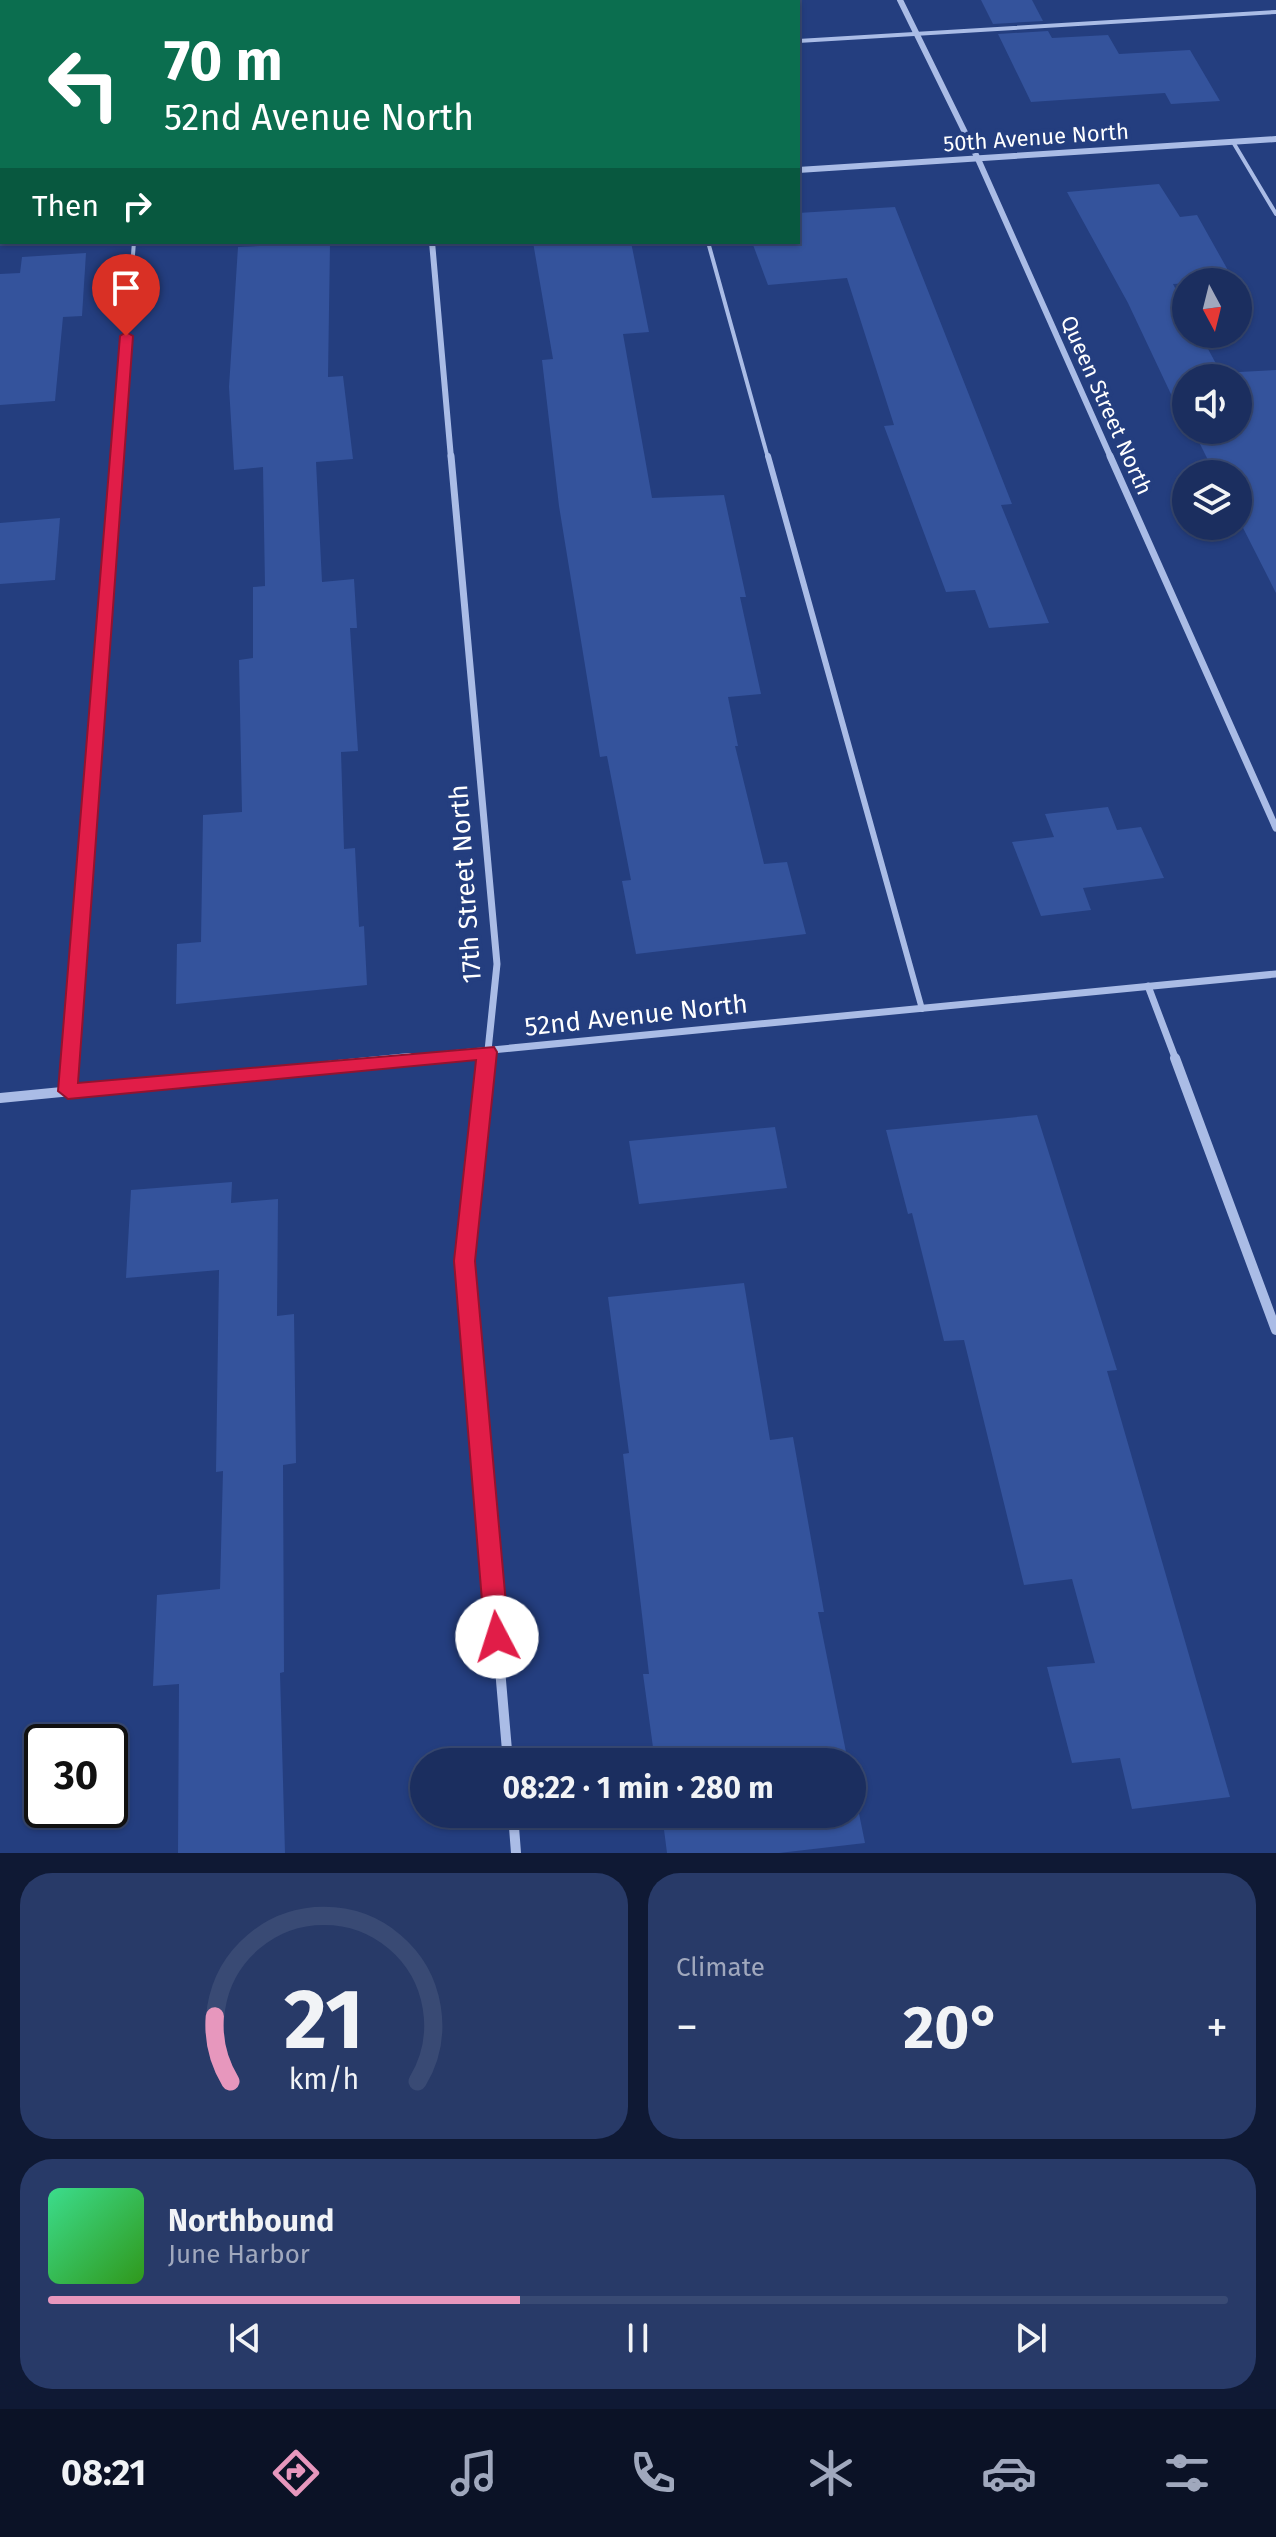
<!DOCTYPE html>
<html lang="en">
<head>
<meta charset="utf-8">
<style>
	body { margin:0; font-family:"Fira Sans",sans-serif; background:#283a68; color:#f1f3f6; height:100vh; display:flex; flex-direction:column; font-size:30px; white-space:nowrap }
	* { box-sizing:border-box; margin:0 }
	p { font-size:26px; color:#a0a8bd }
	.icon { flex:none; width:44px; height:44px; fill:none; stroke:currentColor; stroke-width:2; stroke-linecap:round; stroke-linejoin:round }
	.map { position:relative; height:1853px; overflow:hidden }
	.sheet { display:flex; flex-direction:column; gap:20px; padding:20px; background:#0f1934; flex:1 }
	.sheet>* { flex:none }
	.hud { position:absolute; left:0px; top:0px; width:800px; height:244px; box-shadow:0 2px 6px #0004,0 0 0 2px #394a74; background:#0b6e4f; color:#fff; overflow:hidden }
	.needle { width:52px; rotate:173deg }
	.buttons { position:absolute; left:1172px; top:268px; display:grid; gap:16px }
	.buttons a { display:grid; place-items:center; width:80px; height:80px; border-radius:50%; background:#1b2e5f; box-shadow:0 2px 6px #0004,0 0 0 2px #394a74; font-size:40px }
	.speed { position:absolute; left:24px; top:1724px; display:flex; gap:16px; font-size:40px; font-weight:700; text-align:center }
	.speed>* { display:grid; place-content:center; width:104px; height:104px; border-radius:50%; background:#1b2e5f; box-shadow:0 2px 6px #0004,0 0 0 2px #394a74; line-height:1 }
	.speed .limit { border:4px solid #111; border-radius:12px; background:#fff; color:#111 }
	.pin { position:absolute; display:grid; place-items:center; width:68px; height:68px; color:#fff; margin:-82px -34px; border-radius:50% 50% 50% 0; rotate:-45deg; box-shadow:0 0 8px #0007 }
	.pin .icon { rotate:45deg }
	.me { position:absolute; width:88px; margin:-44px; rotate:355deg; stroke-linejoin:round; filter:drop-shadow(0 0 6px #0008) }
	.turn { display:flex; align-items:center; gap:28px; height:168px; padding:0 32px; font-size:36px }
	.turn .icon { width:104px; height:104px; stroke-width:2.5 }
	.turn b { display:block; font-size:56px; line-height:68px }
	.then { display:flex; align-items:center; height:76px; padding:0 32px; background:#0003; gap:16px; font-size:30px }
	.big { font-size:60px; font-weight:700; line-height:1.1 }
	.sheet .card { flex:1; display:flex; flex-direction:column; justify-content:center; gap:12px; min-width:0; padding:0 28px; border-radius:32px; background:#283a68 }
	.sheet .dial { align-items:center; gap:0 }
	.dial svg { height:208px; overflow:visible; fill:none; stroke:#394a74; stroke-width:7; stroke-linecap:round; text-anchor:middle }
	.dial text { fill:#f1f3f6; stroke:none }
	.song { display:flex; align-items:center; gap:24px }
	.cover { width:96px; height:96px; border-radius:12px; background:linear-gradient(135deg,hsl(150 70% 55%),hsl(110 70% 35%)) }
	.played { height:8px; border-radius:4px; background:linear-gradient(90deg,#e797bd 40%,#394a74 40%) }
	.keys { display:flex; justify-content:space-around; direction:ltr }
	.heat { display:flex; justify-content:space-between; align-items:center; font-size:44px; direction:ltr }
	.sheet .tiles { flex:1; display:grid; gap:20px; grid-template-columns:1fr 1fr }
	.card:last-child { grid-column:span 2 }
	.trip { position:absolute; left:410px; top:1748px; width:456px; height:80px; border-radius:40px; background:#1b2e5f; box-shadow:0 2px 6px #0004,0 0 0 2px #394a74; font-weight:700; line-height:80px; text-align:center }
	.tab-bar { display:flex; height:128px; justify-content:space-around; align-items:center; background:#0b1226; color:#a0a8bd }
	.tab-bar .icon { width:56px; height:56px }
	.tab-bar .on { color:#e797bd }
	.tab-bar b { font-size:36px; color:#f1f3f6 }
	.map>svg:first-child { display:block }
</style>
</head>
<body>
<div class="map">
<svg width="1276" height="1853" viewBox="0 0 1276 1853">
	<rect width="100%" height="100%" fill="#243e7f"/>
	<g fill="#34539c">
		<polygon points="981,0 1032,0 1043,21 993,24"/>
		<polygon points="1048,31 1052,38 1108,35 1119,54 1190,50 1220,101 1171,104 1165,93 1031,102 998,34"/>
		<polygon points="1159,184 1180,217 1197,215 1234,281 1173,284 1186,309 1186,334 1200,334 1221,373 1276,370 1276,593 1238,518 1238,474 1215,474 1193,430 1238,430 1238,378 1186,378 1186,426 1128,303 1067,192"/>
		<polygon points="895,207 1012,504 1001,505 1049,623 989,628 975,590 946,592 884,426 894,425 847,278 768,285 752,242 798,242 798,213"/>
		<polygon points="533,242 631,242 649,332 623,334 652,498 724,495 746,597 740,597 761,694 728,697 738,746 735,746 764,864 787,862 806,934 636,954 622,881 631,880 607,756 600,757 559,506 542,360 553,359"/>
		<polygon points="330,243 328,377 343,376 353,459 316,462 322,582 354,579 357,628 350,628 358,751 341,752 344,849 355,848 359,927 364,926 367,985 176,1004 177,944 201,942 203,815 242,812 239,660 253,658 253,587 265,586 263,467 234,470 229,387 238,247"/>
		<polygon points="86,253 82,316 63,317 55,401 0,405 0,274 20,273 22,257"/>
		<polygon points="60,518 55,580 0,584 0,523"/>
		<polygon points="1108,807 1117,830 1141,827 1164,878 1083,888 1091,910 1041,916 1012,842 1054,837 1045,814"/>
		<polygon points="1037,1115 1117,1370 1107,1371 1230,1797 1132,1809 1120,1758 1072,1763 1047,1667 1095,1663 1072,1579 1024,1585 964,1340 944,1341 912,1213 908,1214 886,1130"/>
		<polygon points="775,1127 787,1188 639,1204 629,1141"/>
		<polygon points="232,1182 231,1203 278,1199 277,1316 294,1314 296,1463 283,1465 284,1672 280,1673 285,1853 178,1853 179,1684 153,1686 157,1595 220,1589 223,1471 216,1472 219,1270 126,1278 131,1190"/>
		<polygon points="744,1283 770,1440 793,1437 824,1612 818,1612 848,1762 655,1762 643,1674 649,1674 623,1454 629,1453 608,1297"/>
		<polygon points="852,1779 865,1843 779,1853 667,1853 662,1814 852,1814"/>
	</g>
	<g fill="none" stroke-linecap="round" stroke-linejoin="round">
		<g stroke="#aabce6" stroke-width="4">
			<polyline points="798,41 1276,12"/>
			<polyline points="1233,142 1276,214"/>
			<polyline points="708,242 768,458"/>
			<polyline points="117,458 134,242"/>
		</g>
		<g stroke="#aabce6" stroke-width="6">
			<polyline points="768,456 922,1009"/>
			<polyline points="70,1060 117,456"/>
		</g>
		<polyline stroke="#aabce6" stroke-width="7" points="68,1091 71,1058"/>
		<g stroke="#aabce6" stroke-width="6">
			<polyline points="900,0 978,159 1111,458"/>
			<polyline points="798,170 1276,139"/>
			<polyline points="432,242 451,458"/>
		</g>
		<g stroke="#aabce6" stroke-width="7">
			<polyline points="451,456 497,964 487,1060"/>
			<polyline points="1110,456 1276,828"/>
			<polyline points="1148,986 1176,1060"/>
			<polyline points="388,1060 1276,974"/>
		</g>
		<g stroke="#aabce6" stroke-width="10">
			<polyline points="487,1058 465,1261 508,1762"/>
			<polyline points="1175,1058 1276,1330"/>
			<polyline points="0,1098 409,1058"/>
			<polyline points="513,1814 516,1853"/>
		</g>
	</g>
	<polygon fill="#e11d48" stroke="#92132f" stroke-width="2" points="126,332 133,336 78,1083 494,1047 497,1052 475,1261 509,1637 506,1645 497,1648 489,1645 485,1637 454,1261 476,1060 68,1099 58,1091 120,336"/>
	<g text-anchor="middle" stroke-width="8" stroke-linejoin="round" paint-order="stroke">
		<g font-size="22" fill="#fff" stroke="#243e7f">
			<text transform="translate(1036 137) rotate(-4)" y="8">50th Avenue North</text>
			<text transform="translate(1107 405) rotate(66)" y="8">Queen Street North</text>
		</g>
		<g font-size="26" fill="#fff" stroke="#243e7f">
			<text transform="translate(465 884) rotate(-94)" y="9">17th Street North</text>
			<text transform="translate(636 1015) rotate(-6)" y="9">52nd Avenue North</text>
		</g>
	</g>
</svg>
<div class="buttons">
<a><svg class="needle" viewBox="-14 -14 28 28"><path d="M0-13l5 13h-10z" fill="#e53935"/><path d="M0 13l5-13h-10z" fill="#a0a8bd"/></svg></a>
<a><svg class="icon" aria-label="sound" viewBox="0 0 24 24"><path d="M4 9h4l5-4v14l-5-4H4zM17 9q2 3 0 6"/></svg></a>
<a><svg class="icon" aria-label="layers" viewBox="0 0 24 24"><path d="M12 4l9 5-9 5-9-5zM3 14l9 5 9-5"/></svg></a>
</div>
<div class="speed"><div class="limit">30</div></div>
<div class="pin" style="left:126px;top:336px;background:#d93025"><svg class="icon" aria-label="arrive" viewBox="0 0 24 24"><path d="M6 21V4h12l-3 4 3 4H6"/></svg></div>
<svg class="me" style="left:497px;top:1637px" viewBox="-20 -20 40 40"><circle r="19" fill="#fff"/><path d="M0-13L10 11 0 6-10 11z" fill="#e11d48"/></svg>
<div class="trip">08:22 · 1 min · 280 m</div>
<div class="hud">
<div class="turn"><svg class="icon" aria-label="left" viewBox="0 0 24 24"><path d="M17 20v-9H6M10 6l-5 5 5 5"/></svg><div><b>70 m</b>52nd Avenue North</div></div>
<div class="then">Then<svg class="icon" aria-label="right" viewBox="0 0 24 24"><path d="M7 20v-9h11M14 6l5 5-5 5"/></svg></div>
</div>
</div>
<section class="sheet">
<div class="tiles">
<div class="card dial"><svg viewBox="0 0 100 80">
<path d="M14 69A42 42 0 1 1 86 69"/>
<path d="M14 69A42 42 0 0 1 8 44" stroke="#e797bd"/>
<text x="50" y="56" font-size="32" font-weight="700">21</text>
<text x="50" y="72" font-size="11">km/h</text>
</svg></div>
<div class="card"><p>Climate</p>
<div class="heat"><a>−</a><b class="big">20°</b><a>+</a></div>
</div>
<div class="card">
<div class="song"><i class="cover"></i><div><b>Northbound</b><p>June Harbor</p></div></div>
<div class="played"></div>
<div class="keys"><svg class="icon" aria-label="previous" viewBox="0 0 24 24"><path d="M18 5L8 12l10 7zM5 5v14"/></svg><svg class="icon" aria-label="pause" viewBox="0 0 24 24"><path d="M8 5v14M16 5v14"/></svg><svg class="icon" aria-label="next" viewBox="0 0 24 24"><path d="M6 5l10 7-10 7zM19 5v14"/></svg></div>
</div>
</div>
</section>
<nav class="tab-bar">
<b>08:21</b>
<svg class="icon on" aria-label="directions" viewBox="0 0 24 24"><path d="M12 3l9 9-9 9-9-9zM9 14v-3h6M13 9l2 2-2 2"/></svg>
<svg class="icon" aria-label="music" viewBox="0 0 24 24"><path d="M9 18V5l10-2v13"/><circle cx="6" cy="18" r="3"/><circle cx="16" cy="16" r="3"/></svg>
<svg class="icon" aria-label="phone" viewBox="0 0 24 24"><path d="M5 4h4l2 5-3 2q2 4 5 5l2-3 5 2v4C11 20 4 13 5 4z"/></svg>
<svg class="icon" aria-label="climate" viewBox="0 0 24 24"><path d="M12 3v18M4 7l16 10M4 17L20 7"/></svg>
<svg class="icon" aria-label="car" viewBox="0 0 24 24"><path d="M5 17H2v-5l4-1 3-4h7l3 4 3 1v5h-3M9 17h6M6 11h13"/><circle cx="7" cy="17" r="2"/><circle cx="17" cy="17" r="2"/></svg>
<svg class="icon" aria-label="filters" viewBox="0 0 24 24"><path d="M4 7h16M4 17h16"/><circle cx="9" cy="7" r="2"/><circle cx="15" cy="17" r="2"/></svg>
</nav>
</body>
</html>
